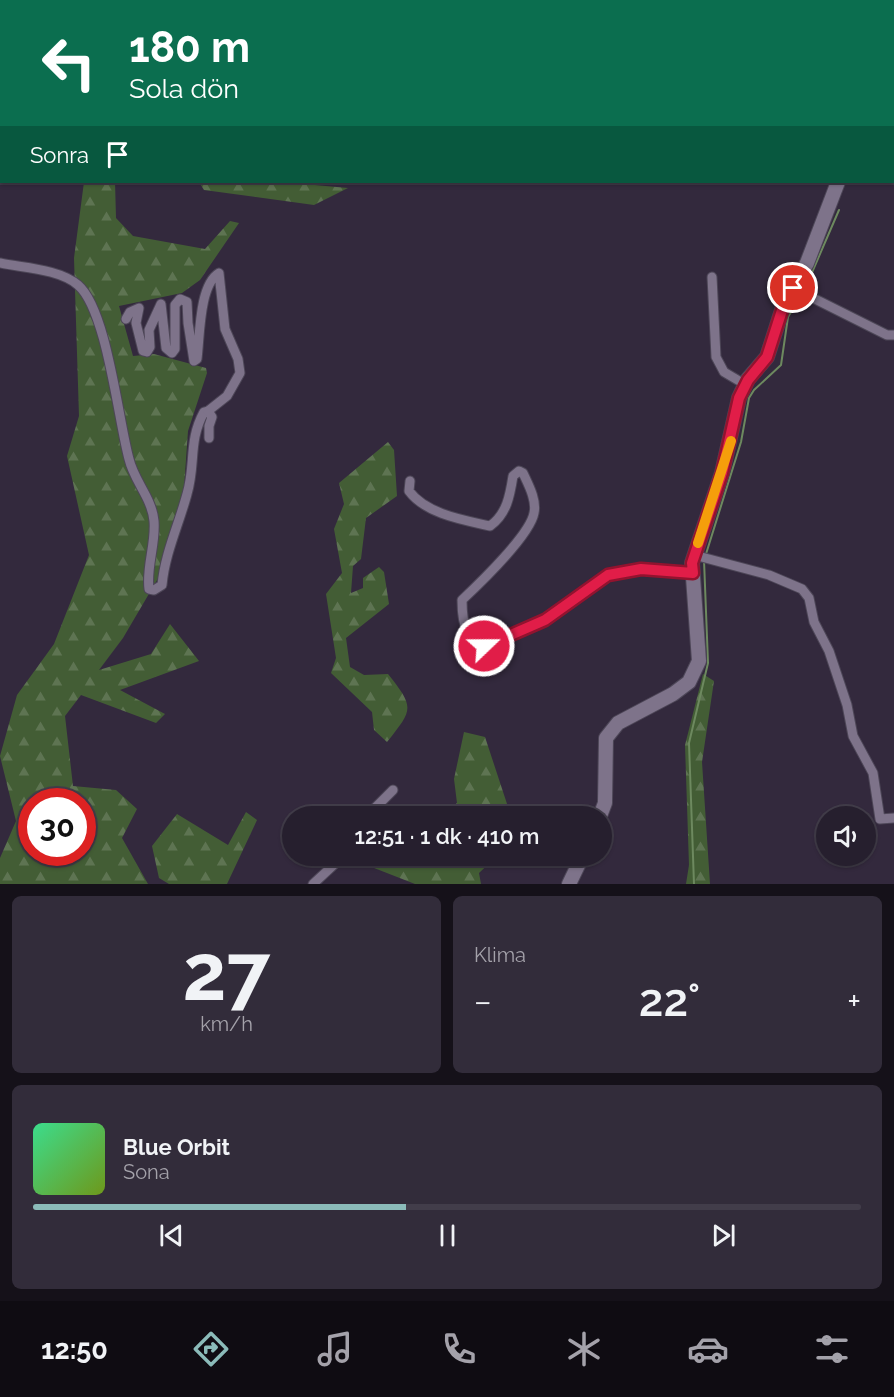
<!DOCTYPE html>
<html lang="tr">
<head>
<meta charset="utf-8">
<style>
	body { margin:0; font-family:Raleway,sans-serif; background:#322c3a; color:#f1f3f6; height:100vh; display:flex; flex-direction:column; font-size:22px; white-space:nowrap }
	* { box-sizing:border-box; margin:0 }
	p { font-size:20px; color:#a4a2aa }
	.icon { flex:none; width:33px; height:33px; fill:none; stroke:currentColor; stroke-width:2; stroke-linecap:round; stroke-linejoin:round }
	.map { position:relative; height:884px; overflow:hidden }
	.sheet { display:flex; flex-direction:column; gap:12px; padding:12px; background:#151119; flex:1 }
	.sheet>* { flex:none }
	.top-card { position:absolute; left:0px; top:0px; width:894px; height:183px; box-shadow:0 2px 4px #0004,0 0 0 2px #423d4a; background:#0b6e4f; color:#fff; overflow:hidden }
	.fabs { position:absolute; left:816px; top:806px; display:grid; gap:12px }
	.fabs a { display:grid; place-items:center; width:60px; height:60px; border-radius:50%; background:#261f2e; box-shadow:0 2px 4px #0004,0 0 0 2px #423d4a; font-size:30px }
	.speed { position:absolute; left:18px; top:788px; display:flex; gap:12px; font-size:30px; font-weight:700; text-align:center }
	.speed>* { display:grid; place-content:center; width:78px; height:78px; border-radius:50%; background:#261f2e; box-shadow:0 2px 4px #0004,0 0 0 2px #423d4a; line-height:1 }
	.speed .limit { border:9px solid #d22; background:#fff; color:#111 }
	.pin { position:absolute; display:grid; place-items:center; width:51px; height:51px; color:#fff; margin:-26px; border:3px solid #fff; border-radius:50%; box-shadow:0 2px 6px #0007 }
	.me { position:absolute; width:66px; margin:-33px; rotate:68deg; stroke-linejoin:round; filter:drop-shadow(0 0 4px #0008) }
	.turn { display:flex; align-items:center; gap:21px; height:126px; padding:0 30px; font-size:27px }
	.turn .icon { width:78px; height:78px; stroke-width:2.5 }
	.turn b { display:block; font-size:42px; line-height:51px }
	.then { display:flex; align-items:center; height:57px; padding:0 30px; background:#0003; gap:12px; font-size:22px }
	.big { font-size:45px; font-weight:600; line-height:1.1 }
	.sheet .widget { flex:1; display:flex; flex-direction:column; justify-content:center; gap:9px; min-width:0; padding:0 21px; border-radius:9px; background:#322c3a }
	.sheet .dial { align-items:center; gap:0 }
	.dial b { font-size:78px; line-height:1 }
	.song { display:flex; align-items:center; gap:18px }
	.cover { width:72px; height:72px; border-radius:9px; background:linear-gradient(135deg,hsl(150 70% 55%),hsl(80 70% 35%)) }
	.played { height:6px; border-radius:3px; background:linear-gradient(90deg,#8bbbb9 45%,#423d4a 45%) }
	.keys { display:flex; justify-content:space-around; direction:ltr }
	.heat { display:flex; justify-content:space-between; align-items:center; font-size:33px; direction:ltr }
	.sheet .tiles { flex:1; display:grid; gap:12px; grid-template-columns:1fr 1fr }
	.widget:last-child { grid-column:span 2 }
	.trip { position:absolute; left:282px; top:806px; width:330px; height:60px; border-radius:30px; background:#261f2e; box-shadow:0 2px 4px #0004,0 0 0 2px #423d4a; font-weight:600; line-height:60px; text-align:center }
	.dock { display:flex; height:96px; justify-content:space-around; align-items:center; background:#0f0c12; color:#a4a2aa }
	.dock .icon { width:42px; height:42px }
	.dock .current { color:#8bbbb9 }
	.dock b { font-size:27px; color:#f1f3f6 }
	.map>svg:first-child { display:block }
</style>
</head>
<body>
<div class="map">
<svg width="894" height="884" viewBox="0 0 894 884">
	<defs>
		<pattern id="forest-firs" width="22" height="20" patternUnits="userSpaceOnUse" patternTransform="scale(1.5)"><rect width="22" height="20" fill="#435d35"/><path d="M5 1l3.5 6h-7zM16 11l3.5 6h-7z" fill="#5e7452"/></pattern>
	</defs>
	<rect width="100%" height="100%" fill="#33293d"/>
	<g fill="url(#forest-firs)" fill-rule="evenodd">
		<path d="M84 182H115L116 218 133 236 205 249 230 221 239 223 200 280 182 293 119 306 133 356 154 354 206 368 207 373 188 431 184 488 160 575 123 638 99 670 151 654 170 624 199 661 120 690 165 714 156 723 81 695 65 716 73 786 116 790 137 809 122 838 148 884H0V858L16 821 0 756 17 695 54 644 89 555 67 456 79 416 74 258ZM32 801H82V852H32Z"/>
		<polygon points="199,182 281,182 348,188 314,205 204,190"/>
		<path d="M388 442 394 450 397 496 366 518 361 559 353 566 351 593 363 588V578L379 567 384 572 389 604 346 638 350 667 364 675 388 674C415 708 413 709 387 742L374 730 372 712 331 673 336 658 326 594 342 573 334 529 344 504 339 483Z"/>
		<polygon points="703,674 714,681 702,762 710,884 686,884 689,865 685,745"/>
		<polygon points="464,732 485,737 511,816 443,816 457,803 454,779"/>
		<polygon points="246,812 257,820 227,884 169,884 159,878 152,846 177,814 228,845"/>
		<polygon points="348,855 498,855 479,873 481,884 415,884 346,857"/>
	</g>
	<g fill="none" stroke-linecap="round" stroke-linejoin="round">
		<g stroke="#6d895f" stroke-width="2">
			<polyline points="804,291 839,210"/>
			<polyline points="706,554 741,442 749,398 754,390 781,365 788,317 801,296"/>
			<polyline points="694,884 689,743 708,663 704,560"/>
		</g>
		<defs>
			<g id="street">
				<path d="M0 263C24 268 59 269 78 285 107 310 118 419 129 459 134 481 152 498 154 521 156 544 146 567 149 589L154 590 162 585C165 553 179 524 187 494 196 464 188 441 204 412L208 411 212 417 209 426V438"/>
				<polyline points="712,277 716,357 724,372 746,385"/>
				<polyline points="793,288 887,335 894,335"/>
				<path d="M126 319 130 312 139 308 136 323 143 351 147 352 150 347 149 330 161 304 166 348 172 353 175 349V305L180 299 187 302 188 323 194 361 197 359C200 336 199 285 219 273L225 329 238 359 240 373 227 396 208 411"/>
				<path d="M410 481 409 491C426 514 463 520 490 526 507 514 510 495 513 476L519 471 523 473C528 484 537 500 534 513 530 535 479 584 462 600 462 625 466 644 494 647L506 637 545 620 608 575 641 569 693 573"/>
				<polyline points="694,555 769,575 802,589 809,598 814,622 829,651 847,705 853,736 873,773 880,819 894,818"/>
				<polyline points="367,816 393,790"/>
				<polyline points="313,884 339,860 341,855"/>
			</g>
			<g id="secondary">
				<polyline points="276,0 287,2"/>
				<polyline points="892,72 894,71"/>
				<polyline points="600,816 605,803 606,738 618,723 673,694 689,682 699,661 692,563 722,473 739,398 748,379 767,357 784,304 807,263 838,182"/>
				<polyline points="569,884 583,855"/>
			</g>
			<g id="highway">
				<polyline points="409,0 413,2"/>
				<polyline points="482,0 489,2"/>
				<polyline points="541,0 544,2"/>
				<polyline points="892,28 894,28"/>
				<polyline points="892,54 894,54"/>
			</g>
		</defs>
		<use href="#street" stroke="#4d4657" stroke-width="11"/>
		<use href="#secondary" stroke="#4d4657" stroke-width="16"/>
		<use href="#highway" stroke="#4d4657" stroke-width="20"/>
		<use href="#street" stroke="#7e738a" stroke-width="9"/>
		<use href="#secondary" stroke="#7e738a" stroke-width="14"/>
		<use href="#highway" stroke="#c499f2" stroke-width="18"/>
	</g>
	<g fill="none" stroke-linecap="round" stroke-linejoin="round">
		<defs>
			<polyline id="route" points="484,646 494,647 506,637 545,620 608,575 641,569 693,573 692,563 722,473 739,398 748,380 767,357 784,304 793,288"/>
		</defs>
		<use href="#route" stroke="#92132f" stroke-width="15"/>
		<use href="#route" stroke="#e11d48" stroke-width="10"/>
		<polyline stroke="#f59e0b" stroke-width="10" points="698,543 731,441"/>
	</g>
</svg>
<div class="fabs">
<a><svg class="icon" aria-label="sound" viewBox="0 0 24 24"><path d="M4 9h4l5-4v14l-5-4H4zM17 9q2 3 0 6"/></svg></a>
</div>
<div class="speed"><div class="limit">30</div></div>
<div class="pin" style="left:793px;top:288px;background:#d93025"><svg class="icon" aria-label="arrive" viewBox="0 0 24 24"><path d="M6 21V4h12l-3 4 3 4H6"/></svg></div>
<svg class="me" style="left:484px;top:646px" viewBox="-20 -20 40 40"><circle r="17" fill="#e11d48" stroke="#fff" stroke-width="3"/><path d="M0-11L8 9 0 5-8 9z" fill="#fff"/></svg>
<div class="trip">12:51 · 1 dk · 410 m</div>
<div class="top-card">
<div class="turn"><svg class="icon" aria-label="left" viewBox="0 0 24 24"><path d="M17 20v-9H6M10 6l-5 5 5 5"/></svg><div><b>180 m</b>Sola dön</div></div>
<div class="then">Sonra<svg class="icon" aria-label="arrive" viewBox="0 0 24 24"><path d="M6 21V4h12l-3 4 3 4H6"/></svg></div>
</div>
</div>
<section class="sheet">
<div class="tiles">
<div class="widget dial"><b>27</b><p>km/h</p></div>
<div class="widget"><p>Klima</p>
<div class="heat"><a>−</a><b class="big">22°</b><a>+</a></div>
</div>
<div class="widget">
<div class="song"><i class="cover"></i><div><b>Blue Orbit</b><p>Sona</p></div></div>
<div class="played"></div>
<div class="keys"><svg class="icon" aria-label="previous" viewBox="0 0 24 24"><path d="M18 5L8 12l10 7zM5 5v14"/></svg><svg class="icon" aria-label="pause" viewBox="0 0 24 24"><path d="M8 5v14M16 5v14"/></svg><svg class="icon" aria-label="next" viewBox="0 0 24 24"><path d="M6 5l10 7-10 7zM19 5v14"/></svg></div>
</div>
</div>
</section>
<nav class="dock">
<b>12:50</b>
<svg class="icon current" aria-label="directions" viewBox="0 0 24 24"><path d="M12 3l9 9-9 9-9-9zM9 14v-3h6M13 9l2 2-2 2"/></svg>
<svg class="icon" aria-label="music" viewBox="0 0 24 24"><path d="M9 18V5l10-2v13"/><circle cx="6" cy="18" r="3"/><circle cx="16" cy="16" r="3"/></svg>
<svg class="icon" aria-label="phone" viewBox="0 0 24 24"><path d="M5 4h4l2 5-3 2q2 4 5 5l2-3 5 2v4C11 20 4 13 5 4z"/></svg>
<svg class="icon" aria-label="climate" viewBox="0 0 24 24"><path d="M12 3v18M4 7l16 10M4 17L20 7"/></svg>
<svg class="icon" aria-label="car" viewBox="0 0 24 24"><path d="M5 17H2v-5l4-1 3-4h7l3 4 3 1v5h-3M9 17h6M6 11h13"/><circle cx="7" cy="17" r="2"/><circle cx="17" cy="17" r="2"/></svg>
<svg class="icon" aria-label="filters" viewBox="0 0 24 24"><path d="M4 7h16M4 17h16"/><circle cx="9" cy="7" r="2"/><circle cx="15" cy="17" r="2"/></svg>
</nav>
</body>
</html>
